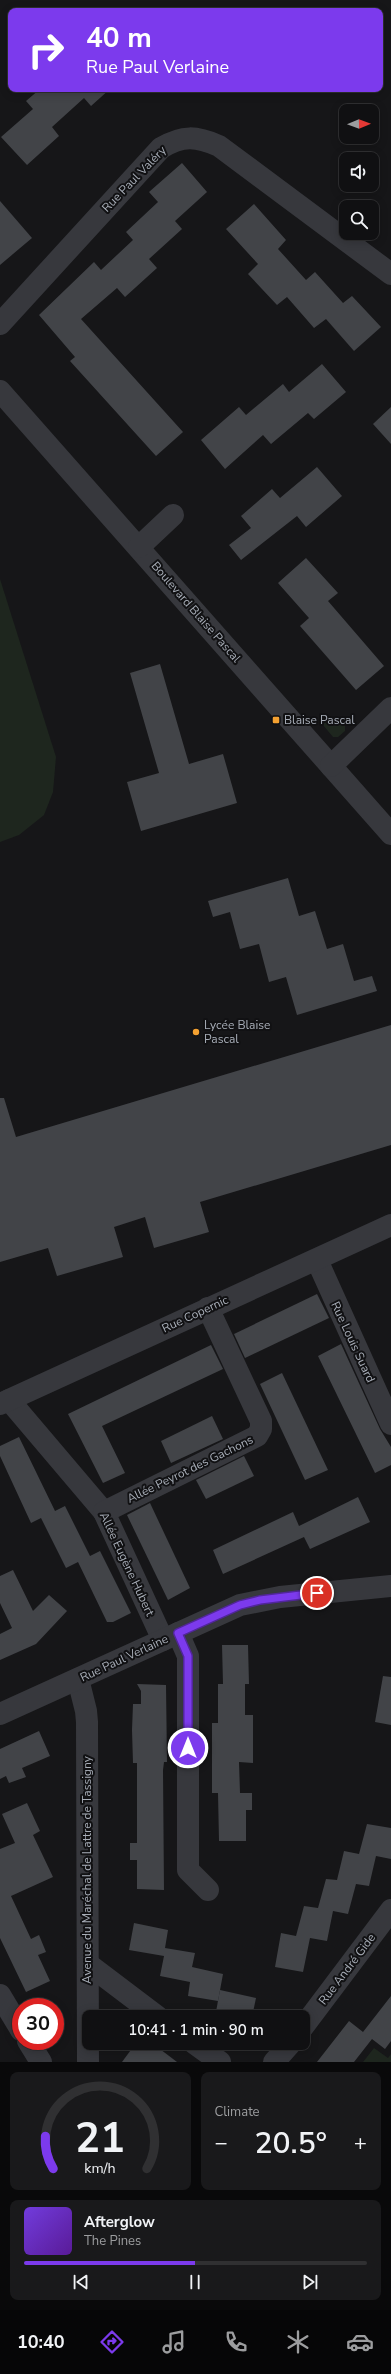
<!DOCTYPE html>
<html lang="en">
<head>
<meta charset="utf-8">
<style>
	body { margin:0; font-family:"Nunito Sans",sans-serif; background:#19191b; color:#f1f3f6; height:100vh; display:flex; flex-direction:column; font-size:15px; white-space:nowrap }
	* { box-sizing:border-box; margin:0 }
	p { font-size:13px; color:#9c9d9f }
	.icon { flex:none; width:22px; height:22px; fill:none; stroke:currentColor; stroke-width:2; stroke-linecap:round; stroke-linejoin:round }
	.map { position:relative; height:2062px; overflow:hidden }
	.sheet { display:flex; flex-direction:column; gap:10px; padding:10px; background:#09090a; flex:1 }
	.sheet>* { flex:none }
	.top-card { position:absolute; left:8px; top:8px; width:375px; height:84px; border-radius:8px; box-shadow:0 2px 10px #0003,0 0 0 1px #303032; background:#7c3aed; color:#fff; overflow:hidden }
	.needle { width:26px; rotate:89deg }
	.controls { position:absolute; left:339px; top:104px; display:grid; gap:8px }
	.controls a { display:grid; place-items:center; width:40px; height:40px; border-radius:8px; background:#101012; box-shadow:0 2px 10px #0003,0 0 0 1px #303032; font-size:20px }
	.speed { position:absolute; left:12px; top:1998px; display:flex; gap:8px; font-size:20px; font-weight:700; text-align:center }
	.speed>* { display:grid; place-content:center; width:52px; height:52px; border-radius:50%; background:#101012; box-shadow:0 2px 10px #0003,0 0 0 1px #303032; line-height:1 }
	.speed .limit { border:6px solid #d22; background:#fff; color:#111 }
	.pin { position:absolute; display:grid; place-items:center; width:34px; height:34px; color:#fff; margin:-17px; border:2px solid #fff; border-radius:50%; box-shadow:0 1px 4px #0007 }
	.me { position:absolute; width:44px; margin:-22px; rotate:0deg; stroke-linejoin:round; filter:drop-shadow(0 0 3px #0008) }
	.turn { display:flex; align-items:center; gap:14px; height:84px; padding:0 12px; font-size:18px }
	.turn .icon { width:52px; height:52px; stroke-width:2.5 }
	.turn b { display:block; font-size:28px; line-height:34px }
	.big { font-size:30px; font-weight:600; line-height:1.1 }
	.sheet .widget { flex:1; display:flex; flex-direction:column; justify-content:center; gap:6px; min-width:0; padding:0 14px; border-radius:8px; background:#19191b }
	.sheet .dial { align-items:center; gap:0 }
	.dial svg { height:104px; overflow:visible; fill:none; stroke:#303032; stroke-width:7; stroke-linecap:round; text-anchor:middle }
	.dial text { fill:#f1f3f6; stroke:none }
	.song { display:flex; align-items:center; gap:12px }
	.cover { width:48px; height:48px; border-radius:6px; background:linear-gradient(135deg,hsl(260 70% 55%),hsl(270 70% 35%)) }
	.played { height:4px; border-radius:2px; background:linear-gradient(90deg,#7c3aed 50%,#303032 50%) }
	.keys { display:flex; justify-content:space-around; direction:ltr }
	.heat { display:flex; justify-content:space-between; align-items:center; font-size:22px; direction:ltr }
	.sheet .tiles { flex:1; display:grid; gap:10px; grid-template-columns:1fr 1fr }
	.widget:last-child { grid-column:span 2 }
	.trip { position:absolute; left:82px; top:2010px; width:228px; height:40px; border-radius:8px; background:#101012; box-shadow:0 2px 10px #0003,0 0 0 1px #303032; font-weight:600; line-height:40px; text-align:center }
	.menu { display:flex; height:64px; justify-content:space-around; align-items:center; background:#060607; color:#9c9d9f }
	.menu .icon { width:28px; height:28px }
	.menu .on { color:#7c3aed }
	.menu b { font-size:18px; color:#f1f3f6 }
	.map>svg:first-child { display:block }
</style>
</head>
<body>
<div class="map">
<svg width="391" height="2062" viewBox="0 0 391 2062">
	<rect width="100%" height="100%" fill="#161618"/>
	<g fill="#1e261e">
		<polygon points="0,579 56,757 53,792 44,815 19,835 0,842"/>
		<polygon points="331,719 336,724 340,721 345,724 345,731 338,737 333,737 323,725 322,722"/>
		<polygon points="374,2048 388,2058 391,2054 391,2062 363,2062"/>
	</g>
	<g fill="#424448">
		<polygon points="40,89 110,89 91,106 84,98 52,127 59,136 27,165 1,137 33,109 26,101"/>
		<polygon points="182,163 207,192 175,221 182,229 149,259 157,268 125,297 117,288 81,319 183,432 156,456 70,361 75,357 39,315 94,262 101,270 133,240 126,232 158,202 149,192"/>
		<polygon points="0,201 32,238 0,265"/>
		<polygon points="254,204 286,240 278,249 306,280 315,272 343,303 352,296 381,327 354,351 326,319 314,328 287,297 277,305 248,274 258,264 226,229"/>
		<polygon points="322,364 346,392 314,419 308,413 271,444 263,435 225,469 201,440 239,407 246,415 283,384 289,392"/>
		<polygon points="391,407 391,444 373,424"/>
		<polygon points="317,467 342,496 306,527 297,516 241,560 229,545 251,528 241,516 272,489 280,498"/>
		<polygon points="306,558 338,593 328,601 384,666 356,690 300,626 309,618 278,583"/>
		<polygon points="160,664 189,764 223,754 237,803 141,831 127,782 159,773 130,673"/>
		<polygon points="288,878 299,916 315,911 327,949 343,944 354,981 372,976 377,991 297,1015 286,977 269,982 259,944 240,949 230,912 213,917 208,901"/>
		<polygon points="391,1025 391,1145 200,1202 209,1232 154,1248 145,1217 114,1227 123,1257 57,1276 48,1248 0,1262 0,1098 4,1098 16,1137"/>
		<polygon points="317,1294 329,1318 245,1358 234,1334"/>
		<polygon points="341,1344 380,1429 391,1447 391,1465 375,1473 318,1356"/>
		<polygon points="211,1345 223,1369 102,1426 125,1473 103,1483 68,1414"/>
		<polygon points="282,1373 328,1470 305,1480 260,1384"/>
		<polygon points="212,1416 223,1439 171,1463 161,1441"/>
		<polygon points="19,1437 55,1511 65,1506 90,1556 100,1551 131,1613 113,1622 107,1622 78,1562 66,1568 41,1518 31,1523 0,1456 0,1446"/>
		<polygon points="244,1456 254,1476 206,1499 196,1480"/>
		<polygon points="358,1497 370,1522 310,1549 304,1537 223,1574 213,1550 293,1512 299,1526"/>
		<polygon points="150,1503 190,1588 168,1600 127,1515"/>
		<polygon points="13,1570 33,1611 49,1595 67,1611 36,1644 0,1660 0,1634 12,1628 0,1603 0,1576"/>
		<polygon points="222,1645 248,1645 249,1684 245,1684 245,1715 253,1715 253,1763 239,1762 240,1793 252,1793 252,1810 246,1810 246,1841 219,1841 218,1793 212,1793 212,1723 218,1723 218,1684 223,1684"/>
		<polygon points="383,1676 391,1677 391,1725 375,1722"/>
		<polygon points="137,1684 166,1685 167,1762 164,1762 163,1770 164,1890 137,1889 137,1860 130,1860 130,1843 137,1843 137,1763 133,1763 132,1730 133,1704 141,1704 141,1691"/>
		<polygon points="39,1731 50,1756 22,1768 26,1777 9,1783 6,1776 0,1779 0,1749"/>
		<polygon points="27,1803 40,1831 33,1835 53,1877 11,1896 31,1939 39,1935 46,1952 38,1955 50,1981 26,1992 0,1938 0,1849 15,1843 2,1814"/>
		<polygon points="367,1824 391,1828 391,1859 376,1856 369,1886 356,1884 348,1914 333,1911 327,1941 310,1938 303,1972 275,1967 281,1933 296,1936 304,1906 318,1908 326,1879 337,1880 344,1851 359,1854"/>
		<polygon points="134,1923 168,1930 165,1948 195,1953 192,1967 223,1974 218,2001 188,1996 190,1982 160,1976 164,1956 129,1950"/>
		<polygon points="220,1990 256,1998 252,2017 215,2017"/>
		<polygon points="391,1996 391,2041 385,2049 372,2039 354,2062 317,2062 349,2021 363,2032"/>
		<polygon points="136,2043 152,2043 177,2062 122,2062"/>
	</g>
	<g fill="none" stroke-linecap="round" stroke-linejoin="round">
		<g stroke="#37383d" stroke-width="22">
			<path d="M0 324 161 148C183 135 196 136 219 146L391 274"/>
			<polyline points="0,391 391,834"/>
			<polyline points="139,547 173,515"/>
			<polyline points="331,766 391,708"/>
			<polyline points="317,1260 391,1424"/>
			<polyline points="9,1400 104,1512 163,1640"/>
			<polyline points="0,1404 391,1225"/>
			<polyline points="104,1512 257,1436 261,1429 261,1421 208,1308"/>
			<polyline points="178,1633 188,1656 188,1870 208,1890"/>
			<polyline points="78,1679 86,1711 87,1722 88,2062"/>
			<polyline points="0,1714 240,1605 280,1597 391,1586"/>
			<polyline points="88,1964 158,2017"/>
			<polyline points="0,1995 21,2030"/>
			<polyline points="303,2027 391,1910"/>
			<polyline points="28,2041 41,2062"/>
			<polyline points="194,2043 220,2062"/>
			<polyline points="274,2062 291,2043"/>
		</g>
	</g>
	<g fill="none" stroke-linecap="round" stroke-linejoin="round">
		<defs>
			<polyline id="route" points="188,1748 188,1656 178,1633 240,1605 260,1600 317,1593"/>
		</defs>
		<use href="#route" stroke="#51269a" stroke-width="10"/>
		<use href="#route" stroke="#7c3aed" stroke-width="7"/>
	</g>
	<g fill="#f4a131" stroke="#111113" stroke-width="1.5">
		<rect x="272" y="716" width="8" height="8" rx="2"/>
		<circle cx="196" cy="1032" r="4"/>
	</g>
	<g text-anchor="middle" stroke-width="4" stroke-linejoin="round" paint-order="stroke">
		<g font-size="12" fill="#a8aeb8" stroke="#111113">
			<text transform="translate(134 179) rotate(-46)" y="4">Rue Paul Valéry</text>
			<text transform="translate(196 612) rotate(49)" y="4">Boulevard Blaise Pascal</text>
			<text transform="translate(195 1314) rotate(-25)" y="4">Rue Copernic</text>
			<text transform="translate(353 1342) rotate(65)" y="4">Rue Louis Suard</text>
			<text transform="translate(190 1469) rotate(-26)" y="4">Allée Peyrot des Gachons</text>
			<text transform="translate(127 1564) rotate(65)" y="4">Allée Eugène Hubert</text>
			<text transform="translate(124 1658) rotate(-25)" y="4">Rue Paul Verlaine</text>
			<text transform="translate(87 1870) rotate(-90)" y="4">Avenue du Maréchal de Lattre de Tassigny</text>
			<text transform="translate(347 1969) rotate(-53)" y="4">Rue André Gide</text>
		</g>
		<g font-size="12" fill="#a8aeb8" stroke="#111113" text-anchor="start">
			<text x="284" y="724">Blaise Pascal</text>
			<text x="204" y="1029">Lycée Blaise<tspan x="204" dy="14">Pascal</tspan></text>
		</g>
	</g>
</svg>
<div class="controls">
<a><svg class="needle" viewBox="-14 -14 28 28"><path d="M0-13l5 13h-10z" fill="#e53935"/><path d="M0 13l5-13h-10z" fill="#9c9d9f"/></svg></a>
<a><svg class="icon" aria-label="sound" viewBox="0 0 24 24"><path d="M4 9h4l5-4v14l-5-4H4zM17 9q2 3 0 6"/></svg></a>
<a><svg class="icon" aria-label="search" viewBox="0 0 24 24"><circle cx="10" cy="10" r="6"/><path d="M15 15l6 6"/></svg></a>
</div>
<div class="speed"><div class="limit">30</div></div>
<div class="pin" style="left:317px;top:1593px;background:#d93025"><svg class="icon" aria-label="arrive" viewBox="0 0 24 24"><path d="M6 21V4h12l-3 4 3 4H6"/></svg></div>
<svg class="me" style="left:188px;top:1748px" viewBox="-20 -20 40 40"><circle r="17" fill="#7c3aed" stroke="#fff" stroke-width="3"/><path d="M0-11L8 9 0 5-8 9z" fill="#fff"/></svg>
<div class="trip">10:41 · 1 min · 90 m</div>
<div class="top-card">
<div class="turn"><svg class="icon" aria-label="right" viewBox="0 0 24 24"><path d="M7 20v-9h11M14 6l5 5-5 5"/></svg><div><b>40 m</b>Rue Paul Verlaine</div></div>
</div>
</div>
<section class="sheet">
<div class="tiles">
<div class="widget dial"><svg viewBox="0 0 100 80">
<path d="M14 69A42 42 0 1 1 86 69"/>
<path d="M14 69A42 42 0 0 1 8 44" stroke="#7c3aed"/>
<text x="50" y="56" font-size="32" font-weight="700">21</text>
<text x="50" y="72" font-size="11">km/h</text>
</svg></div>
<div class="widget"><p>Climate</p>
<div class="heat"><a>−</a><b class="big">20.5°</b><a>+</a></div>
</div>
<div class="widget">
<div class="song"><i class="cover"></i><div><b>Afterglow</b><p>The Pines</p></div></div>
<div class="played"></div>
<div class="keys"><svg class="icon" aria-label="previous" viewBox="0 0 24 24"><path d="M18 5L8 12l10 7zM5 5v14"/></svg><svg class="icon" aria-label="pause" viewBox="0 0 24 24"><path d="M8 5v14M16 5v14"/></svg><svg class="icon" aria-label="next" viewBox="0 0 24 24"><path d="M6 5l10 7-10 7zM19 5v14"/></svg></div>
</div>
</div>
</section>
<nav class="menu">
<b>10:40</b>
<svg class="icon on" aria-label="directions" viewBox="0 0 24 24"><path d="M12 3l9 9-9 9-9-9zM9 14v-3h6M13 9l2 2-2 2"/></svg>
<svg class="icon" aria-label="music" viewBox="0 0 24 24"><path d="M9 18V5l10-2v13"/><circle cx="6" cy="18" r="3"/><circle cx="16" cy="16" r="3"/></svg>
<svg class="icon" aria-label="phone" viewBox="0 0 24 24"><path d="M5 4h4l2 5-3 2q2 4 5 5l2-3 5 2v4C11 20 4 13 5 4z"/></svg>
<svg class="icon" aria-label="climate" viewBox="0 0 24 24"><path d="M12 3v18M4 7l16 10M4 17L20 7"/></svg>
<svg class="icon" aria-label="car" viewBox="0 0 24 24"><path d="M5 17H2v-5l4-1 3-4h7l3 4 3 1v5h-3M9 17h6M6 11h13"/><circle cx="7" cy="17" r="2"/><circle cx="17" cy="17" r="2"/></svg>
</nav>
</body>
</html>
